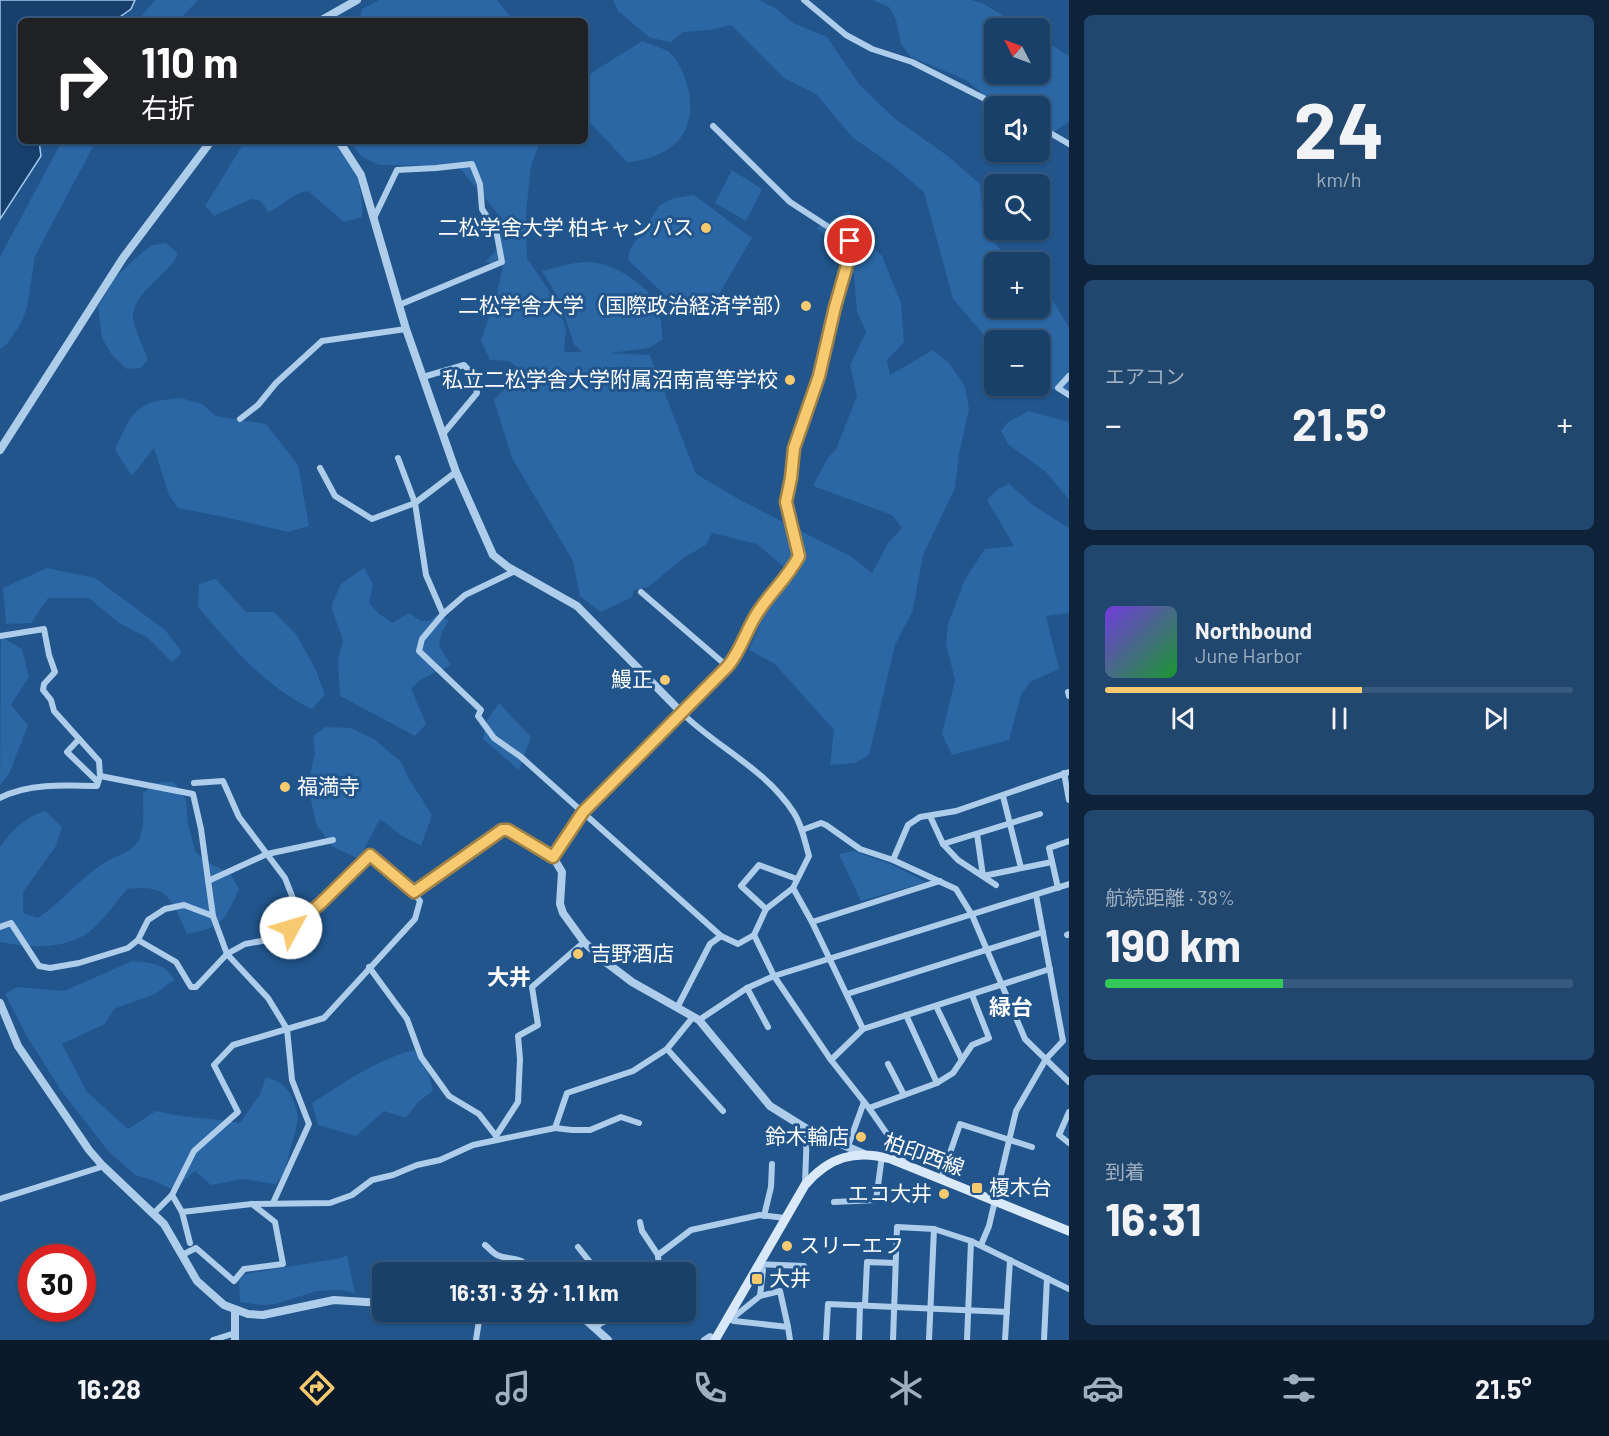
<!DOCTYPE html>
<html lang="ja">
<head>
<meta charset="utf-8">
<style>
	body { margin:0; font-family:Barlow,"Noto Sans JP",sans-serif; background:#22476f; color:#f1f3f6; height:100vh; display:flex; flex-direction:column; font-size:22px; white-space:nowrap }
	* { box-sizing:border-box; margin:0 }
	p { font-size:20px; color:#9fafc0 }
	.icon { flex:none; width:33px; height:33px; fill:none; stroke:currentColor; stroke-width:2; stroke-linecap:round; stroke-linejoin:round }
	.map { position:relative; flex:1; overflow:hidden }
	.panel { display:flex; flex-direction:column; gap:15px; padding:15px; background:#0e233a; width:540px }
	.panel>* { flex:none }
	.guide { position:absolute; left:18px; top:18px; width:570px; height:126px; border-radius:9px; box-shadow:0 2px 4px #0004,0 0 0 2px #37597d; background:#202124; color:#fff; overflow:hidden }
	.needle { width:39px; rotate:312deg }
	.fabs { position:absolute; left:984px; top:18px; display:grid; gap:12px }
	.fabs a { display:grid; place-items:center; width:66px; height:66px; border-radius:9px; background:#194069; box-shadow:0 2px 4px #0004,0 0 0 2px #37597d; font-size:30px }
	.speed { position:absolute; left:18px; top:1244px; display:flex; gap:12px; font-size:30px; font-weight:700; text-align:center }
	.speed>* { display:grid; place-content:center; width:78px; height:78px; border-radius:50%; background:#194069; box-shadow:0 2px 4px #0004,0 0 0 2px #37597d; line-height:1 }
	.speed .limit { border:9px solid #d22; background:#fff; color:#111 }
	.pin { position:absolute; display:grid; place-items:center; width:51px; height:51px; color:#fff; margin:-26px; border:3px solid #fff; border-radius:50%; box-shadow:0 2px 6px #0007 }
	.me { position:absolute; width:66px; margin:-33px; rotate:51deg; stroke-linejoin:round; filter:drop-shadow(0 0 4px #0008) }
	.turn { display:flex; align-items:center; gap:21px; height:126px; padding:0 24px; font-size:27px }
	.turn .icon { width:78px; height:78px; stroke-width:2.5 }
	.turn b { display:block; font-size:42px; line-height:51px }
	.big { font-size:45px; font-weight:700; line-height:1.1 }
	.panel .card { flex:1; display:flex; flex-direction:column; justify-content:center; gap:9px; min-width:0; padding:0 21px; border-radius:9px; background:#22476f }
	.panel .dial { align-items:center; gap:0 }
	.dial b { font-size:78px; line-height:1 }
	.song { display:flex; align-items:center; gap:18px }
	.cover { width:72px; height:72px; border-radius:9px; background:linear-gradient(135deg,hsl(260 70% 55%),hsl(130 70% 35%)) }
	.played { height:6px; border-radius:3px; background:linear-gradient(90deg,#f8ca6f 55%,#37597d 55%) }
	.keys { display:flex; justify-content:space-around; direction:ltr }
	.heat { display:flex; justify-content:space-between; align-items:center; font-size:33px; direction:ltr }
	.charge { height:9px; border-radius:4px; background:linear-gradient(90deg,#34c759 38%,#37597d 0) }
	.trip { position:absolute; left:372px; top:1262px; width:324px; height:60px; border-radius:9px; background:#194069; box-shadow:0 2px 4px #0004,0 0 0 2px #37597d; font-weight:700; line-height:60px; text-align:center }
	.tabs { display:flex; height:96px; justify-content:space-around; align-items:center; background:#0a1a2a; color:#9fafc0 }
	.tabs .icon { width:42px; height:42px }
	.tabs .active { color:#f8ca6f }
	.tabs b { font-size:27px; color:#f1f3f6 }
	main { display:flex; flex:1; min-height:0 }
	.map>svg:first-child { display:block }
</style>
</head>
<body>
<main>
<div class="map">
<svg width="1069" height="1340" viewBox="0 0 1069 1340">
	<rect width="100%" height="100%" fill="#21558c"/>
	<g fill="#2a67a4">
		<polygon points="155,0 198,0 178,21 137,21"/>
		<polygon points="379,0 497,0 514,21 359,21 362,9"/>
		<polygon points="613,0 759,0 777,9 793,23 827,37 859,84 894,118 949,157 980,184 984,228 1002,252 1004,262 994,262 994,308 1040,308 1040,290 1048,293 1069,327 1069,395 1040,385 1040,340 994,340 994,357 984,335 953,299 924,192 891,164 853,138 816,94 784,78 731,25 710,30 683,32 671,42 650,38 618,11"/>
		<polygon points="872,0 971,0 982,3 1024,28 994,28 994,74 1040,74 1040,38 1069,56 1069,122 1055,131 1040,131 1040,106 998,106 966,80 911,57 901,44 896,20 889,7"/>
		<path d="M642 41C650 44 660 47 668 51 675 56 682 70 685 78 702 127 677 158 627 162L585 117V77Z"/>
		<polygon points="62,141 96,141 35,256 27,308 20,325 7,344 0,349 0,257"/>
		<path d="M245 141H344C354 165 364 190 362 217L344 222 308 191C290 194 284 206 268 212L261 201 251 199 214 216 205 206Z"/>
		<path d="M349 141H540L531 166 526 213 527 258 557 303 566 329 564 352H582L574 344 559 299 542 271C556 268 573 262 587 262 609 262 634 277 648 292 659 304 663 324 662 340L649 348 611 353 650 355 696 474 742 501 852 557 872 573 888 543 902 528 892 515 813 486 827 459 836 449 857 396 850 365 866 332 857 311 854 276 844 249 816 228 849 211 861 235 882 256 901 303 904 342 887 360 890 375 933 350 949 363 965 386 969 409 959 454 955 488 923 555 913 610 895 645 869 755 855 763 830 765 834 730 775 664 749 650 784 567 757 544 712 533 706 545 685 557 648 587 634 590 632 597 601 612 580 596 573 561 512 458 494 400 521 371 509 361 490 360 481 341 497 293 503 265 485 262 498 249 503 220 458 166 379 165 362 157Z"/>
		<polygon points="732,170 762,189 746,221 715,203"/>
		<polygon points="694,195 752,238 707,314 693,317 686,315 628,260 630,249 660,205 674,198"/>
		<path d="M166 243 178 254C169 275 131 293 133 319 135 331 144 349 148 360L141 368 127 369 112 355 102 338 98 307 115 278 137 257 152 245Z"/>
		<path d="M181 398 202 404 216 416 266 424 298 465 309 526 288 532 229 518 178 508 169 495 154 448 132 476 115 450C133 410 135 402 181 398Z"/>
		<polygon points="1029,411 1069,422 1069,500 1047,473 1008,444 1001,431 1008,422"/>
		<polygon points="1009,484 1034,506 1069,528 1069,613 1046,616 1059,669 1030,682 1021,695 1009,740 952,755 942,734 955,680 946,644 948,624 965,579 985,549 1014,546 987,500 998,489"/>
		<polygon points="47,568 95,578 165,630 182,652 172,662 148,638 119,623 89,598 48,598 31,623 6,624 3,588"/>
		<polygon points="364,568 373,584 369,603 378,613 392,623 409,613 421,621 430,621 436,615 449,620 441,634 439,646 451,665 422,679 411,688 426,724 415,736 340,696 338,660 343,640 331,607 341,584"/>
		<path d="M216 579 246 612H274L296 634 316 670 325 695 312 709C267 688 236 651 204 614L198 606 199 584Z"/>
		<polygon points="1,637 22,649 29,677 11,705 28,725 9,774 0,785"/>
		<polygon points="499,703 531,737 519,770 483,739 487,720"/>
		<polygon points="326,727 351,728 374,739 401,762 409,779 432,815 421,846 401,835 380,819 359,859 333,847 316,824 311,800 313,788 310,774 315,753 313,736"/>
		<path d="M162 782H174L186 800 188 824 195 851 205 861 230 873 239 889C225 920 222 928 187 934 171 900 170 884 127 889 115 903 99 927 83 936 58 950 26 947 0 942V847C12 830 25 817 45 811L62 827 56 846 23 892V913L38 918C63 901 81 877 107 861 120 854 134 852 140 837 145 824 143 807 143 794L152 784Z"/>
		<polygon points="854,851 890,864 926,882 861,901 839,854"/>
		<path d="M132 961C149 962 168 964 174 980L155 994 114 1009 105 1024 62 1044 87 1092 128 1129 156 1111C183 1118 212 1118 240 1123L260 1094 266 1077C278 1081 285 1085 291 1096 303 1119 296 1127 290 1150 286 1165 287 1173 275 1184L242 1179 211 1185 195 1171 174 1190 152 1180 135 1175 108 1151 60 1089 28 1038 5 994 17 987 64 991Z"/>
		<path d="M414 1050 428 1073 433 1091 418 1102 406 1118 384 1111 356 1136 318 1125 312 1103C344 1083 377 1059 414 1050Z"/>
		<polygon points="347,1255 355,1293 339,1290 317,1291 275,1304 261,1305 240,1302 239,1281 245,1274 341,1258"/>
	</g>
	<polygon fill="#163f6b" stroke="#a2c8ed" stroke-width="1.5" points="0,0 135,0 131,9 114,21 21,21 21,141 39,141 41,156 0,219"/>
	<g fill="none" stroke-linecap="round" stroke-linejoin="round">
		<g stroke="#aecdeb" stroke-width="6">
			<polyline points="804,0 846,35 872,49 912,62 999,106"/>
			<path d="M713 126 790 202 850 241 851 251 835 307 820 376 794 448 791 478 786 502 799 556 787 575 759 610 736 656 681 712C717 748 765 768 794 813 802 825 805 842 809 856L793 888 766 909 754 935 774 976 831 1060 869 1108 901 1154 904 1163"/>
			<polyline points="1040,127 1069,144"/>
			<polyline points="374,218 397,170 436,168 472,164 480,184 482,209 496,230 502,262 399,305"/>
			<polyline points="1069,376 1058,388 1069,395"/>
			<polyline points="423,377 464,365 474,376 477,393 443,434"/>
			<polyline points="240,419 258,405 276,383 322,341 406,329"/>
			<polyline points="320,468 335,496 372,519 415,503 398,458"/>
			<polyline points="456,472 415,503 426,575 443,614 422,639 419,651 481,710 478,716 494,738 521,757 721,936"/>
			<polyline points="641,592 728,667"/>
			<polyline points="443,614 465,595 515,571"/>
			<path d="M0 636 44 629 49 655 55 672 44 684 43 690 51 700 54 711 99 761 100 776 97 786C67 785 27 783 0 798"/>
			<polyline points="1068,692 1069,696"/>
			<polyline points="79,739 67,752 98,782"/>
			<polyline points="1064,773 1069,800"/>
			<polyline points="100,776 193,794 201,829 213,916 227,954 268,998 287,1029 233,1045 214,1065 238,1112 194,1151 172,1195 154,1213"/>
			<polyline points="194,783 223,781 239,817 285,878 294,901 304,917"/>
			<polyline points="1003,796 1021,868"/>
			<polyline points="930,816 943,844 958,860 996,885"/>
			<polyline points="802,830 821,823 826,825 860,849 893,860 956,889 972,915 1025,1039 1069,1082"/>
			<polyline points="977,834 983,876 1052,862"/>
			<polyline points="943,844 1040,814"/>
			<polyline points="893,860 908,825 920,817 956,811 1069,772"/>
			<polyline points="208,881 267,854 333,840"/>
			<polyline points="793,888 812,922 863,1029"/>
			<polyline points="1058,888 1049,848 1069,841"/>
			<polyline points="766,909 741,886 759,865 797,879"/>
			<polyline points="812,922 940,881"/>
			<polyline points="0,927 11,923 39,966 50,968 79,963 128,948 138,940 148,920 165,909 184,905 213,916"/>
			<polyline points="1067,935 1069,934"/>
			<polyline points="138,940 176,962 191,987 196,987 227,954 245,944 279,938 320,904 370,855 413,892 502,830 508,830 553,857"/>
			<polyline points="369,967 407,1019 421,1057 449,1096 479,1114 496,1136"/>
			<polyline points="747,988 768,1027"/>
			<polyline points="847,994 1043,932"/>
			<polyline points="678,1006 710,944 721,936 738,944 754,935"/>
			<polyline points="936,1006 962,1060"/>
			<polyline points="906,1015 937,1083"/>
			<polyline points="699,1020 747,988 774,976 1069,884"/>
			<polyline points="667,1049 723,1111"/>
			<polyline points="831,1060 863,1029 1050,969"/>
			<polyline points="888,1064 904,1095"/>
			<polyline points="869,1108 937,1083 953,1073 972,1045 989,1038 972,995"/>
			<polyline points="1069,1112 1059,1135 1069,1143"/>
			<polyline points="555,1128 572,1130 590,1130 621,1117 639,1123"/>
			<polyline points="497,1140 555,1128 567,1093 633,1071 667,1049 693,1017"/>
			<polyline points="848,1146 864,1102"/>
			<polyline points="941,1179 960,1124 1032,1147"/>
			<polyline points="805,1184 807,1129"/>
			<polyline points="172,1195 182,1212 190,1243"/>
			<polyline points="0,1199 98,1168 102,1165"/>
			<polyline points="834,1202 876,1200 882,1156"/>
			<polyline points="273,1203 309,1124 292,1080 287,1029 324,1018 415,919 420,901 413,892"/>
			<polyline points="182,1212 252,1204 330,1203 352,1195 372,1180 393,1175 417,1165 440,1160 473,1145 497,1140 496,1136 518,1102 520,1059 518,1036 538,1025 532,987 584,942"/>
			<polyline points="764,1216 771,1187 772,1164"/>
			<polyline points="640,1222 642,1231 658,1255"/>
			<path d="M485 1245C489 1248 493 1253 497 1255 509 1261 525 1255 530 1272"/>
			<polyline points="981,1245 989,1226 1016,1111 1046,1059 1063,1041 1036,895"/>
			<polyline points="578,1247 598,1272"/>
			<polyline points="182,1255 196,1248 234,1281 244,1269 283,1264 275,1222 252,1204"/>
			<polyline points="659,1272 658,1255 691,1230 760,1215 785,1218"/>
			<polyline points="865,1305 867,1262 895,1263"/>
			<polyline points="728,1318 734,1321 788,1327 790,1340"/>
			<polyline points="734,1321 735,1316 760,1296"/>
			<polyline points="788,1327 780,1291 760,1296 763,1270 759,1264 804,1266"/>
			<polyline points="596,1328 601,1323 631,1311"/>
			<polyline points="213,1340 235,1333"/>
			<polyline points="476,1340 480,1314"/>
			<polyline points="704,1340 710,1336 716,1340"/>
			<polyline points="826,1340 828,1304 1007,1312"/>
			<polyline points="859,1340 860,1305"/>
			<polyline points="893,1340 897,1227 934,1229 971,1241 1069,1289"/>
			<polyline points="929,1340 934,1229"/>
			<polyline points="967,1340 971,1241"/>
			<polyline points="1005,1340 1010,1260"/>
			<polyline points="1044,1340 1047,1278"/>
		</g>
		<g stroke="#aecdeb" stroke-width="8">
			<polyline points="320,21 357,0"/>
			<polyline points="339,141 361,175 406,329 456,472 493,555 508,567 577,606 681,712 583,812 553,857 562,872 560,904 563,913 584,942 607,963 632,982 699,1020 770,1106 807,1129 864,1154"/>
			<polyline points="0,450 123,258 211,141"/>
			<polyline points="0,1003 18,1046 89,1150 102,1165 164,1224 197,1281 224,1305 248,1314 263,1315 334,1300 382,1303"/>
			<polyline points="442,1311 473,1314 508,1311"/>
			<polyline points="564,1311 587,1321 608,1340"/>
			<polyline points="235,1340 235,1310"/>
		</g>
		<path stroke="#dae9f9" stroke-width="9" d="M715 1340 805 1185C829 1157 855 1149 891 1159L1069 1231"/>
	</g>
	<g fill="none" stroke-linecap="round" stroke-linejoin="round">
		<defs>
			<path id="route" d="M291 928 320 904 370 855 414 892 502 830H508L553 857 583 812 728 666C742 649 747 627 760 609 772 591 789 576 799 556L786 502 791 478 794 448 819 376 835 307 851 251 850 241"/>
		</defs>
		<use href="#route" stroke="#a18348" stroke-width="15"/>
		<use href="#route" stroke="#f8ca6f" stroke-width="10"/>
	</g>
	<g fill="#f8ca6f" stroke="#21558c" stroke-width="2">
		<circle cx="706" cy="228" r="6"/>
		<circle cx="806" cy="306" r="6"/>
		<circle cx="790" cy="380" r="6"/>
		<circle cx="665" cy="680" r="6"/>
		<circle cx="285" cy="787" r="6"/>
		<circle cx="578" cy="954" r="6"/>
		<circle cx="861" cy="1137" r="6"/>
		<rect x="971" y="1182" width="12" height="12" rx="3"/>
		<circle cx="944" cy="1194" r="6"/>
		<circle cx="787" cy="1246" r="6"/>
		<rect x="751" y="1273" width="12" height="12" rx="3"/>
	</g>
	<g text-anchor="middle" stroke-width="6" stroke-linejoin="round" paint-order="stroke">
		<g font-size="21" fill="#fff" stroke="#21558c" text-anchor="end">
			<text x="694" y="235">二松学舍大学 柏キャンパス</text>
			<text x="794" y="313">二松学舎大学（国際政治経済学部）</text>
			<text x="778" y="387">私立二松学舎大学附属沼南高等学校</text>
			<text x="653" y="687">鰻正</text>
			<text x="297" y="794" text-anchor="start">福満寺</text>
			<text x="590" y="961" text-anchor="start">吉野酒店</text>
			<text x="849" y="1144">鈴木輪店</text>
			<text x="989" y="1195" text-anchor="start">榎木台</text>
			<text x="932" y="1201">エコ大井</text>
			<text x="799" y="1253" text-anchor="start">スリーエフ</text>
			<text x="769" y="1286" text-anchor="start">大井</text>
		</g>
		<g font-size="21" fill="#fff" stroke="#21558c">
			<text transform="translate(924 1155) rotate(20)" y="7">柏印西線</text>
		</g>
		<g font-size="22" font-weight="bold" fill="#fff" stroke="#21558c">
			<text x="509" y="985">大井</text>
			<text x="1011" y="1015">緑台</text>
		</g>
	</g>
</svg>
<div class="fabs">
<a><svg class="needle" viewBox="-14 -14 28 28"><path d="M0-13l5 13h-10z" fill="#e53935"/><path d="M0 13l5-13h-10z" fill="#9fafc0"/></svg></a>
<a><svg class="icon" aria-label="sound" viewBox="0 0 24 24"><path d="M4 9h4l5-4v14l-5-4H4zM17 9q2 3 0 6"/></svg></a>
<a><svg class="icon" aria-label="search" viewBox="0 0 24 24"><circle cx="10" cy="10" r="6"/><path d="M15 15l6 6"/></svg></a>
<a>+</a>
<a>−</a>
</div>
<div class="speed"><div class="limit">30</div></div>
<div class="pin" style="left:850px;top:241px;background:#d93025"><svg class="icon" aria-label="arrive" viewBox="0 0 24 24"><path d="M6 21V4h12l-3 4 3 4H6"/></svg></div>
<svg class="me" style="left:291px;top:928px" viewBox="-20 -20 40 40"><circle r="19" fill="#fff"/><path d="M0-13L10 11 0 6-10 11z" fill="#f8ca6f"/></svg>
<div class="trip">16:31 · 3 分 · 1.1 km</div>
<div class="guide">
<div class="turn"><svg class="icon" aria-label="right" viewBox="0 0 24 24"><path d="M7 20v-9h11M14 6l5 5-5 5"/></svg><div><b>110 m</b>右折</div></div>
</div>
</div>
<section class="panel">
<div class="card dial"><b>24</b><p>km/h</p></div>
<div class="card"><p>エアコン</p>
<div class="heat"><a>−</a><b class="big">21.5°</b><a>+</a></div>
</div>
<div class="card">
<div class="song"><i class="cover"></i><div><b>Northbound</b><p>June Harbor</p></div></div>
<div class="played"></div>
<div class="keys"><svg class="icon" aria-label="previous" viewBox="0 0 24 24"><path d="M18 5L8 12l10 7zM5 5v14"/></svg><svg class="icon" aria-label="pause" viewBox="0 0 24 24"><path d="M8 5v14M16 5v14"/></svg><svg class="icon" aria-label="next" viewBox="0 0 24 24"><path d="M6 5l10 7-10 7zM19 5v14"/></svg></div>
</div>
<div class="card"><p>航続距離 · 38%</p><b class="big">190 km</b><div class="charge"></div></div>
<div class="card"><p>到着</p><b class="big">16:31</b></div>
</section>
</main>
<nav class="tabs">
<b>16:28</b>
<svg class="icon active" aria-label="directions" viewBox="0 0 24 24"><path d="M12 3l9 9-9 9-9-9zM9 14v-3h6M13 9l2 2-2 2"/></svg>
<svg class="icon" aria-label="music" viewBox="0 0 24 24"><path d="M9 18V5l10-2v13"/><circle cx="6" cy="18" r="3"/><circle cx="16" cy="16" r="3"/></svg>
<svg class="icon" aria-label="phone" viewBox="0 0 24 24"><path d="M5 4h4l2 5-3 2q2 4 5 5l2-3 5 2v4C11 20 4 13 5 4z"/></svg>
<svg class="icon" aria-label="climate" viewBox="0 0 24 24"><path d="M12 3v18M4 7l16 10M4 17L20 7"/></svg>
<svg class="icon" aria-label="car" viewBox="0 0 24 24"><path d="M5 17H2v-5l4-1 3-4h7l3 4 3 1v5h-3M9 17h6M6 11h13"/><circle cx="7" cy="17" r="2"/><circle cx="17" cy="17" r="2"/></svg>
<svg class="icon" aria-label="filters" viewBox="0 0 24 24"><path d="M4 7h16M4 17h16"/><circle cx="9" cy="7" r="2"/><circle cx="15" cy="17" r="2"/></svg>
<b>21.5°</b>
</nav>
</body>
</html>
